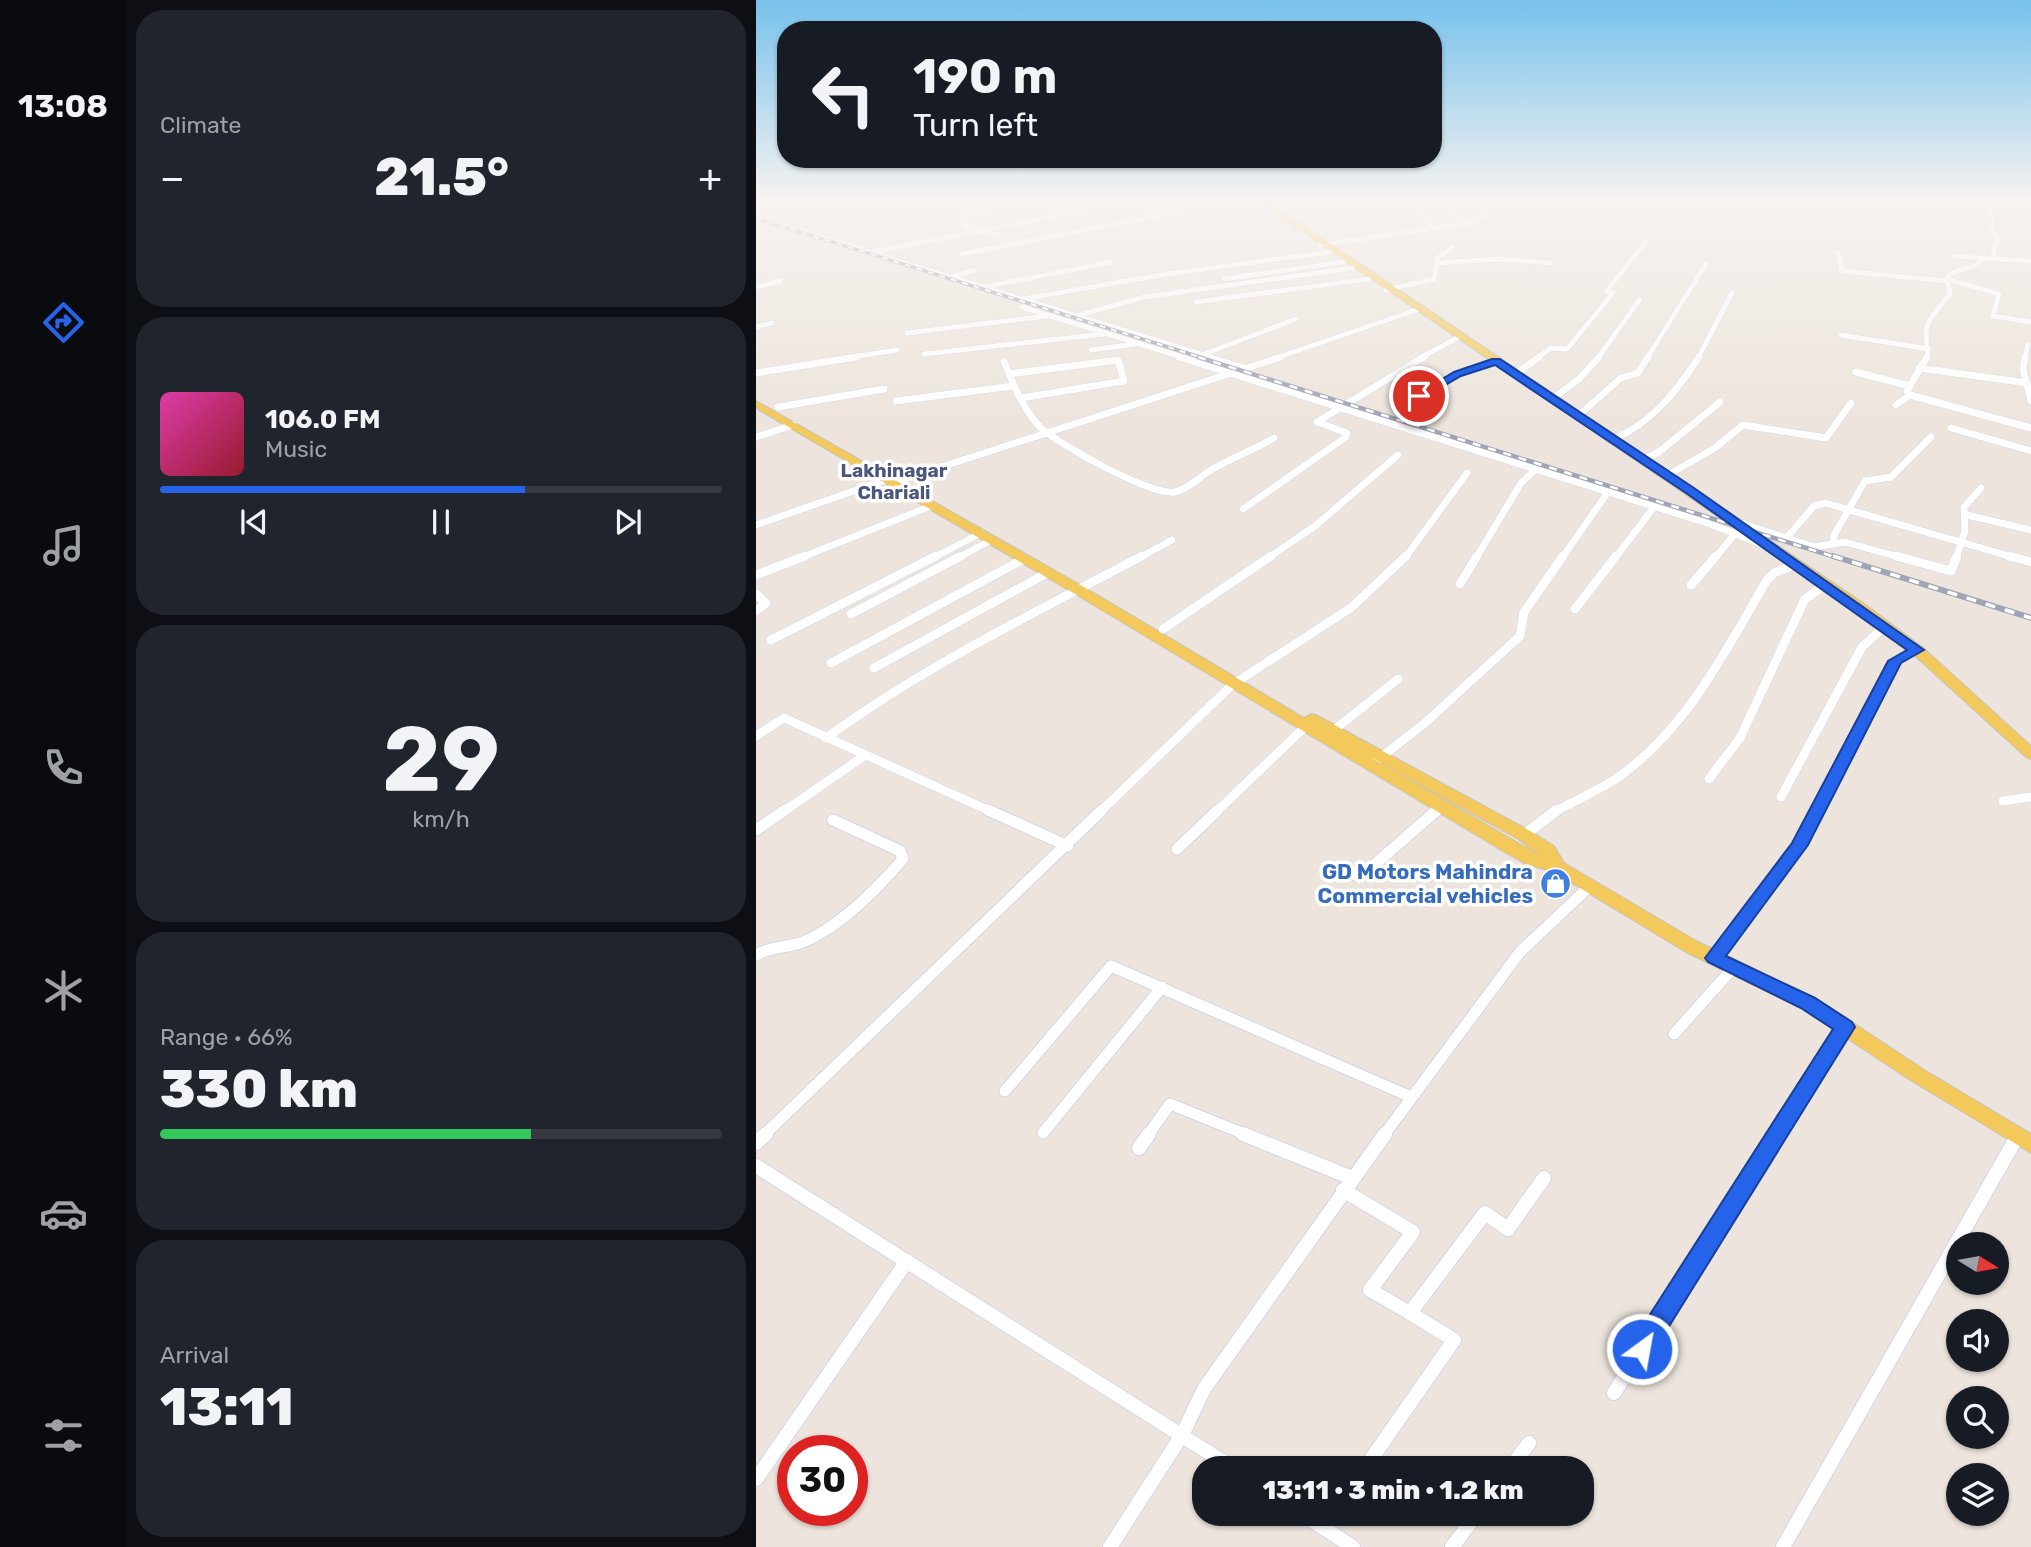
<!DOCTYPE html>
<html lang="en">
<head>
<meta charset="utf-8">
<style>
	body { margin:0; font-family:Rubik,sans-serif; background:#20242c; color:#f1f3f6; height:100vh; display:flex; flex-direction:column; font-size:26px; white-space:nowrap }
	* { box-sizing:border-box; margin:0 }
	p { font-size:23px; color:#9ea1a6 }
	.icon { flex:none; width:38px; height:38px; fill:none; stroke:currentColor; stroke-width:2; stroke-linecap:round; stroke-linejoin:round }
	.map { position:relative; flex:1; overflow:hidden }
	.details { display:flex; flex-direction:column; gap:10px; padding:10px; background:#0d0f14; width:630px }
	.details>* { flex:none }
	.guide { position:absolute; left:21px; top:21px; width:665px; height:147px; border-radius:28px; box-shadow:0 2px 5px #0004; background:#171b24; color:#f1f3f6; overflow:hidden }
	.needle { width:46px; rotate:101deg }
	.buttons { position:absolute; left:1190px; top:1232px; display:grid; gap:14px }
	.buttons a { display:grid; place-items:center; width:63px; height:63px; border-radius:50%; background:#171b24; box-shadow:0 2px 5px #0004; font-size:35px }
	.speed { position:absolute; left:21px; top:1435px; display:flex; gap:14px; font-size:35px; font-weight:700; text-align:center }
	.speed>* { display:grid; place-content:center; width:91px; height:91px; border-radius:50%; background:#171b24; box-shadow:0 2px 5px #0004; line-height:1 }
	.speed .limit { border:10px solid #d22; background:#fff; color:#111 }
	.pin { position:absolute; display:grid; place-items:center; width:60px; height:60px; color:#fff; margin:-30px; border:4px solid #fff; border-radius:50%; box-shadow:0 2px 7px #0007 }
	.me { position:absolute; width:77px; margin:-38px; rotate:32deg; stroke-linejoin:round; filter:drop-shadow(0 0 5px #0008) }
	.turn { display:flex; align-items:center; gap:24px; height:147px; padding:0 21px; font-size:32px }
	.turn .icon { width:91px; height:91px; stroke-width:2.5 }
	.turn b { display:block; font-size:49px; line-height:60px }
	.big { font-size:52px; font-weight:800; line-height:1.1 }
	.details .widget { flex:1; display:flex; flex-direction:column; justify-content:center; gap:10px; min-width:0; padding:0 24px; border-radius:28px; background:#20242c }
	.details .dial { align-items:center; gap:0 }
	.dial b { font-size:91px; line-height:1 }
	.song { display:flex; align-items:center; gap:21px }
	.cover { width:84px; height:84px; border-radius:10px; background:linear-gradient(135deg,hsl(320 70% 55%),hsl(350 70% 35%)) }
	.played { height:7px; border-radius:4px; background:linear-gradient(90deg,#2563eb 65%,#363941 65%) }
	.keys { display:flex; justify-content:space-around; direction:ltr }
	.heat { display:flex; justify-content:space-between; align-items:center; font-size:38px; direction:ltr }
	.charge { height:10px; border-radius:5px; background:linear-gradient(90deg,#34c759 66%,#363941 0) }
	.trip { position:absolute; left:436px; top:1456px; width:402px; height:70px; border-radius:28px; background:#171b24; box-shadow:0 2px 5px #0004; font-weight:800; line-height:70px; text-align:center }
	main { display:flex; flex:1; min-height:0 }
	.dock { display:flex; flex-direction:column; width:126px; justify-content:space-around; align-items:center; background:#090b0e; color:#9ea1a6 }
	.dock .icon { width:49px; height:49px }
	.dock .current { color:#2563eb }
	.dock b { font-size:32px; color:#f1f3f6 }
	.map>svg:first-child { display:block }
</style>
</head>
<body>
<main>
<nav class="dock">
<b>13:08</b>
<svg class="icon current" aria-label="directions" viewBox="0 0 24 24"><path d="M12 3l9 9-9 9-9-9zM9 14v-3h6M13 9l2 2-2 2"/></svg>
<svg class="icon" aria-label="music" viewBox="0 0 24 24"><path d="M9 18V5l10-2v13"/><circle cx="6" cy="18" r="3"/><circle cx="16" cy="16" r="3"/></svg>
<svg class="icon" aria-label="phone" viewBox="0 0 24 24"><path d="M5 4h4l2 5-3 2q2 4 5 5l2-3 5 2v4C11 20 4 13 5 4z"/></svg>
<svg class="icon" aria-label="climate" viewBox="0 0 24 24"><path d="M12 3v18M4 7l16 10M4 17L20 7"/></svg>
<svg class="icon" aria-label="car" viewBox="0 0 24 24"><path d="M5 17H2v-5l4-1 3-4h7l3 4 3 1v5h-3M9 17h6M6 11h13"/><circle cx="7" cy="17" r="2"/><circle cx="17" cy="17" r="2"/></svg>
<svg class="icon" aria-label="filters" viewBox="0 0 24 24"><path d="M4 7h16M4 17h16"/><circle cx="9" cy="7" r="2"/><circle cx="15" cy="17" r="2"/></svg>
</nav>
<section class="details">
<div class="widget"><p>Climate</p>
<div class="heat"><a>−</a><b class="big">21.5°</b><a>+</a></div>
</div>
<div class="widget">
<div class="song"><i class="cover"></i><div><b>106.0 FM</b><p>Music</p></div></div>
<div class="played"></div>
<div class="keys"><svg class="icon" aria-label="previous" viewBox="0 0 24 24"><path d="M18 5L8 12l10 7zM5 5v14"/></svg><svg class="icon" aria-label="pause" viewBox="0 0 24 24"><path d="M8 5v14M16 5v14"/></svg><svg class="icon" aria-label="next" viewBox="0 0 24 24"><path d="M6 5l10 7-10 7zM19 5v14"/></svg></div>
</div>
<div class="widget dial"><b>29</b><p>km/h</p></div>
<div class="widget"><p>Range · 66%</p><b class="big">330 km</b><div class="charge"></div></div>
<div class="widget"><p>Arrival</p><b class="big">13:11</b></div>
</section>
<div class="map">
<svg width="1275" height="1547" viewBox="0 0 1275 1547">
	<rect width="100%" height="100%" fill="#ede5dd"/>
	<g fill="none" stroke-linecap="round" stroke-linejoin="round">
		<defs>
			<g id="minor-far4">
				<polyline points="653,201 677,228"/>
				<polyline points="684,201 707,224"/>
				<polyline points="1231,201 1238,222 1234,227 1241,239 1237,253 1239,258"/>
				<polyline points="510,204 539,201"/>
				<polyline points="470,209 500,202"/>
				<polyline points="0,217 457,358"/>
				<polyline points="245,235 232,234 204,223 214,215 275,201"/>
				<polyline points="564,245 718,222 729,216 732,201"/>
				<polyline points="116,252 345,207"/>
				<polyline points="1082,252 1086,271 1192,281"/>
				<polyline points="206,254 478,201"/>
				<polyline points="1197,256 1227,258"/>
				<polyline points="680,263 742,259 795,263"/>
				<polyline points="194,277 219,270"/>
				<polyline points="468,279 587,262"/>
				<polyline points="1191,279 1243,294 1237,316 1275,322"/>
				<polyline points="0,287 25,281"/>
				<polyline points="228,287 355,262"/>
				<polyline points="630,290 678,279 682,257 696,248"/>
				<polyline points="267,299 411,274 574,252"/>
				<polyline points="440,302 613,279"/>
				<polyline points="266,307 429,358"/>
				<polyline points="320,316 388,297 597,268"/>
				<polyline points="0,327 16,323"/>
				<polyline points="151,333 291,316"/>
				<polyline points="1085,335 1173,349"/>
				<polyline points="335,350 380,344"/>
				<polyline points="168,354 348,334"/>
				<polyline points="446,355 540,319"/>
				<polyline points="90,358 141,350"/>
				<polyline points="520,358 666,308"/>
				<polyline points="664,358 701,338"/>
				<polyline points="781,358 795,348 811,349 857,293 850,292 891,240"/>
				<polyline points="842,358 884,299"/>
				<polyline points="891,358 950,264"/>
				<polyline points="942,358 976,293"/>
				<path d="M1171 358C1173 348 1170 344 1170 335 1169 320 1186 305 1194 294L1191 277C1202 266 1218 271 1227 258L1275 261"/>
				<polyline points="1269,358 1272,344"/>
			</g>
			<g id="minor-far3">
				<polyline points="423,357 954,524 1008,545"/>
				<polyline points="451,357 488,368"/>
				<polyline points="1171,357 1151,391 1154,395 1275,428"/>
				<polyline points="1269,357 1267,369 1275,401"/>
				<path d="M248 361C257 384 267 409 284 427 301 444 397 497 419 492 433 489 443 477 455 470 475 458 498 450 518 438"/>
				<polyline points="1163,368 1271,383"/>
				<polyline points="1100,372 1154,386"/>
				<polyline points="0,373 101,357"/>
				<polyline points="253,374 362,360 368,381 265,398"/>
				<polyline points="760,374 783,357"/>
				<polyline points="662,399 701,374 740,361"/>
				<polyline points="796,399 823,379 843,357"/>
				<polyline points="140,401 257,386"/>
				<polyline points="1140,405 1154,395"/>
				<polyline points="22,407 128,389"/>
				<polyline points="822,416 865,378 882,373 892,357"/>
				<polyline points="1195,428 1275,451"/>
				<polyline points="0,437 37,425"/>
				<path d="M859 439C897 421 920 392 943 357"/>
				<polyline points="889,459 903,452 964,402"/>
				<polyline points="912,475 959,448 987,425 1070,438 1095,403"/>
				<polyline points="136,483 525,357"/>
				<polyline points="487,509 590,437 591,433 561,422 668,357"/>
				<polyline points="1211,515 1275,530"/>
				<polyline points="979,521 1058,547 1089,542 1146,558"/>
				<polyline points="0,525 132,479"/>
				<polyline points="1032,536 1058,506 1069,503 1260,558"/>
				<polyline points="1078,542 1078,535 1109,481 1135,477 1175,437"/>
				<polyline points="44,558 175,506"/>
				<polyline points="177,558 225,533"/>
				<polyline points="202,558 235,540"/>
				<polyline points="383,558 416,540"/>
				<polyline points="512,558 559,526 642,455"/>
				<polyline points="649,558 711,473"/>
				<polyline points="720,558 765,483 780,469"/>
				<polyline points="806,558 852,492"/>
				<polyline points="859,558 898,507"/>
				<polyline points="959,558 979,534"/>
				<polyline points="1200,558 1209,531 1208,507 1225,488"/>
			</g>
			<g id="minor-far2">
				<polyline points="1140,556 1195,571 1201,556"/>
				<polyline points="1253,556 1275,562"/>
				<polyline points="0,575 49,556"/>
				<polyline points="704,584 721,556"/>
				<polyline points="935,585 960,556"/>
				<polyline points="0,594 10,603 0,611"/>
				<polyline points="819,609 860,556"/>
				<polyline points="95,614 205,556"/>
				<polyline points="407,629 515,556"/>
				<polyline points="15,640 180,556"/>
				<polyline points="75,663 268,559"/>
				<polyline points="118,668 291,573"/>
				<polyline points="578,730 642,679"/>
				<polyline points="0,736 28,718 236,812"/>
				<path d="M70 738C169 666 278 613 386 556"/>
				<polyline points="620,761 669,723 764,636 768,612 807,556"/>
				<polyline points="953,779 984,738 1049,599 1070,584"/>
				<polyline points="1025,797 1106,647 1129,626"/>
				<polyline points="1247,801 1275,797"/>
				<polyline points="27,812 108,756"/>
				<polyline points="344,812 476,685 596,607 650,556"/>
				<polyline points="460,812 550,726"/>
				<polyline points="679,812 685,806"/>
				<path d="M798 812C820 800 844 790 864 776 932 727 970 650 1011 580L1018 573 1040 564"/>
				<polyline points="1061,812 1140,661 1161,650"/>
			</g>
			<g id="minor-far1">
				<polyline points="232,810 312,846"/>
				<polyline points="0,830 29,810"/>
				<polyline points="768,835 801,810"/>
				<polyline points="421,849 462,810"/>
				<polyline points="599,875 617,866 681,810"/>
				<path d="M0 955C15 946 31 948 47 942 85 926 120 890 147 859L144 851 77 820"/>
				<polyline points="958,958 1043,845 1062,810"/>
				<polyline points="918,1034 978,967"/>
				<polyline points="249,1091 355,966 655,1097"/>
				<polyline points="287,1133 406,987"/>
				<polyline points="8,1135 346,810"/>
				<polyline points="392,1135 414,1104 491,1135"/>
				<polyline points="628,1135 764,952 834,886"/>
				<polyline points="1021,1135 1089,1027"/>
			</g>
			<g id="minor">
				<polyline points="487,1134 596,1178"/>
				<polyline points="0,1143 10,1134"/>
				<polyline points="383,1148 393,1134"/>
				<polyline points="0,1166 477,1468"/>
				<polyline points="587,1190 657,1232 614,1290 654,1313"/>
				<polyline points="858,1393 1022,1134"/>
				<polyline points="609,1468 698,1340 654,1313 729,1213 752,1229 788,1178"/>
				<polyline points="754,1468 773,1443"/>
				<polyline points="0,1479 151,1261"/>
				<polyline points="546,1514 597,1547"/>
				<polyline points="567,1527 576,1514"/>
				<polyline points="354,1547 426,1435 448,1389 629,1134"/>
				<polyline points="696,1547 721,1514"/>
				<polyline points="1027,1547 1262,1135"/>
			</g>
			<g id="primary">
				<polygon points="502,201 511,201 1107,603 1166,647 1275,746 1275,759 1270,757 1156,653 1097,609"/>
				<path d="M0 401 326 586 548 718 555 714 560 715 774 831 798 846 808 863 942 942 1059 998 1170 1071 1275 1134V1153L1156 1081 1045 1008 930 952 796 871 772 865 747 851 316 592 0 408ZM604 751 762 839 788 858Z"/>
			</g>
		</defs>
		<use href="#minor-far4" stroke="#d2d6e4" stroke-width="6"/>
		<use href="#minor-far3" stroke="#d2d6e4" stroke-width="8"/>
		<use href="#minor-far2" stroke="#d2d6e4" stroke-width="10"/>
		<use href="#minor-far1" stroke="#d2d6e4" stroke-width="13"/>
		<use href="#minor" stroke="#d2d6e4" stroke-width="16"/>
		<use href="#primary" stroke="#c4c4c4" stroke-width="2"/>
		<use href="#minor-far4" stroke="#fff" stroke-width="5"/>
		<use href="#minor-far3" stroke="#fff" stroke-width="7"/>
		<use href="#minor-far2" stroke="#fff" stroke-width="9"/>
		<use href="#minor-far1" stroke="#fff" stroke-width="11"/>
		<use href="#minor" stroke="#fff" stroke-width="14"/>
		<use href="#primary" fill="#f4c95b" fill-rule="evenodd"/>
		<defs>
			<polyline id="rail-far2" points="0,218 447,358"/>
			<polyline id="rail-far1" points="442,357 1082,558"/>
			<polyline id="rail" points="1077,556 1275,618"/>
		</defs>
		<use href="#rail-far2" stroke="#9fa4b6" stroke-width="3.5"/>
		<use href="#rail-far1" stroke="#9fa4b6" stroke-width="4.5"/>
		<use href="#rail" stroke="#9fa4b6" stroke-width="6"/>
		<use href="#rail-far2" stroke="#fff" stroke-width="2" stroke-dasharray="6" stroke-linecap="butt"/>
		<use href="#rail-far1" stroke="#fff" stroke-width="2.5" stroke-dasharray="8" stroke-linecap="butt"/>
		<use href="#rail" stroke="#fff" stroke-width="3.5" stroke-dasharray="10" stroke-linecap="butt"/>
	</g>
	<linearGradient id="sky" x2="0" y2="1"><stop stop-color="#77c1ec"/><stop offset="0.48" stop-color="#f7f3f0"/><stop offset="1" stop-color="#f7f3f0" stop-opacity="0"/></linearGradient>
	<rect width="1275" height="418" fill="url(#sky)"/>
	<polygon fill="#2563eb" stroke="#184099" stroke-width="2" points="736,359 744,359 938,488 1168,650 1145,663 1052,845 970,956 1059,998 1096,1022 1099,1027 894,1357 886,1360 877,1357 874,1349 877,1341 1077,1029 1045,1008 952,962 949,958 1036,843 1132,661 1151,650 930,493 739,365 705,376 667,398 658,396 698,372"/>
	<defs>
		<symbol id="shop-disc" viewBox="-11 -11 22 22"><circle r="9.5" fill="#3f7fe0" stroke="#fff"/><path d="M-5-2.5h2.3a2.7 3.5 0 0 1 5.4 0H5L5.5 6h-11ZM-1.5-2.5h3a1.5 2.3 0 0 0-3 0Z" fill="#fff"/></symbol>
	</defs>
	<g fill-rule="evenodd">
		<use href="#shop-disc" x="782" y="866" width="35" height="35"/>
	</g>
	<g text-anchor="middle" stroke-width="7" stroke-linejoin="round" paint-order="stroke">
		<g font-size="19" font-weight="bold" fill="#4a567d" stroke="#fff">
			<text x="138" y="477">Lakhinagar<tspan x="138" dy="22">Chariali</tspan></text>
		</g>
		<g font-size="21" font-weight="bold" fill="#366cbe" stroke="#fff" text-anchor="end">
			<text x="777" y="879">GD Motors Mahindra<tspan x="777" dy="24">Commercial vehicles</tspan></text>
		</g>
	</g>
</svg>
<div class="buttons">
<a><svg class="needle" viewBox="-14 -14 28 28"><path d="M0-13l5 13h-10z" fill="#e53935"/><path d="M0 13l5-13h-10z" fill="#9ea1a6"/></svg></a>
<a><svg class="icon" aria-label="sound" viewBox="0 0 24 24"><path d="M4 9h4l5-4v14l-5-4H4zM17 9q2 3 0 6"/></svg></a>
<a><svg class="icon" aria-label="search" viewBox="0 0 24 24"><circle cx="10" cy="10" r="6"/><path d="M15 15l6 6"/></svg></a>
<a><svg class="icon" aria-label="layers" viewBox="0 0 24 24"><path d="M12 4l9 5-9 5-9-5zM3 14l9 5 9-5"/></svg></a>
</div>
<div class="speed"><div class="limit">30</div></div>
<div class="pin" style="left:663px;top:396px;background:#d93025"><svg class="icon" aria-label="arrive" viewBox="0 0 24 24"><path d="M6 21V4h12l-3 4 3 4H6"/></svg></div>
<svg class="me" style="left:886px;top:1349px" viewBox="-20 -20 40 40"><circle r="17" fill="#2563eb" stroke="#fff" stroke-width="3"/><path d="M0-11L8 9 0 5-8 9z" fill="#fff"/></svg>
<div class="trip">13:11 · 3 min · 1.2 km</div>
<div class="guide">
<div class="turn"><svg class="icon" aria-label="left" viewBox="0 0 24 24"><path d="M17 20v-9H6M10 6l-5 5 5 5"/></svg><div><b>190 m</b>Turn left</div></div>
</div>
</div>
</main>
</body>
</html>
